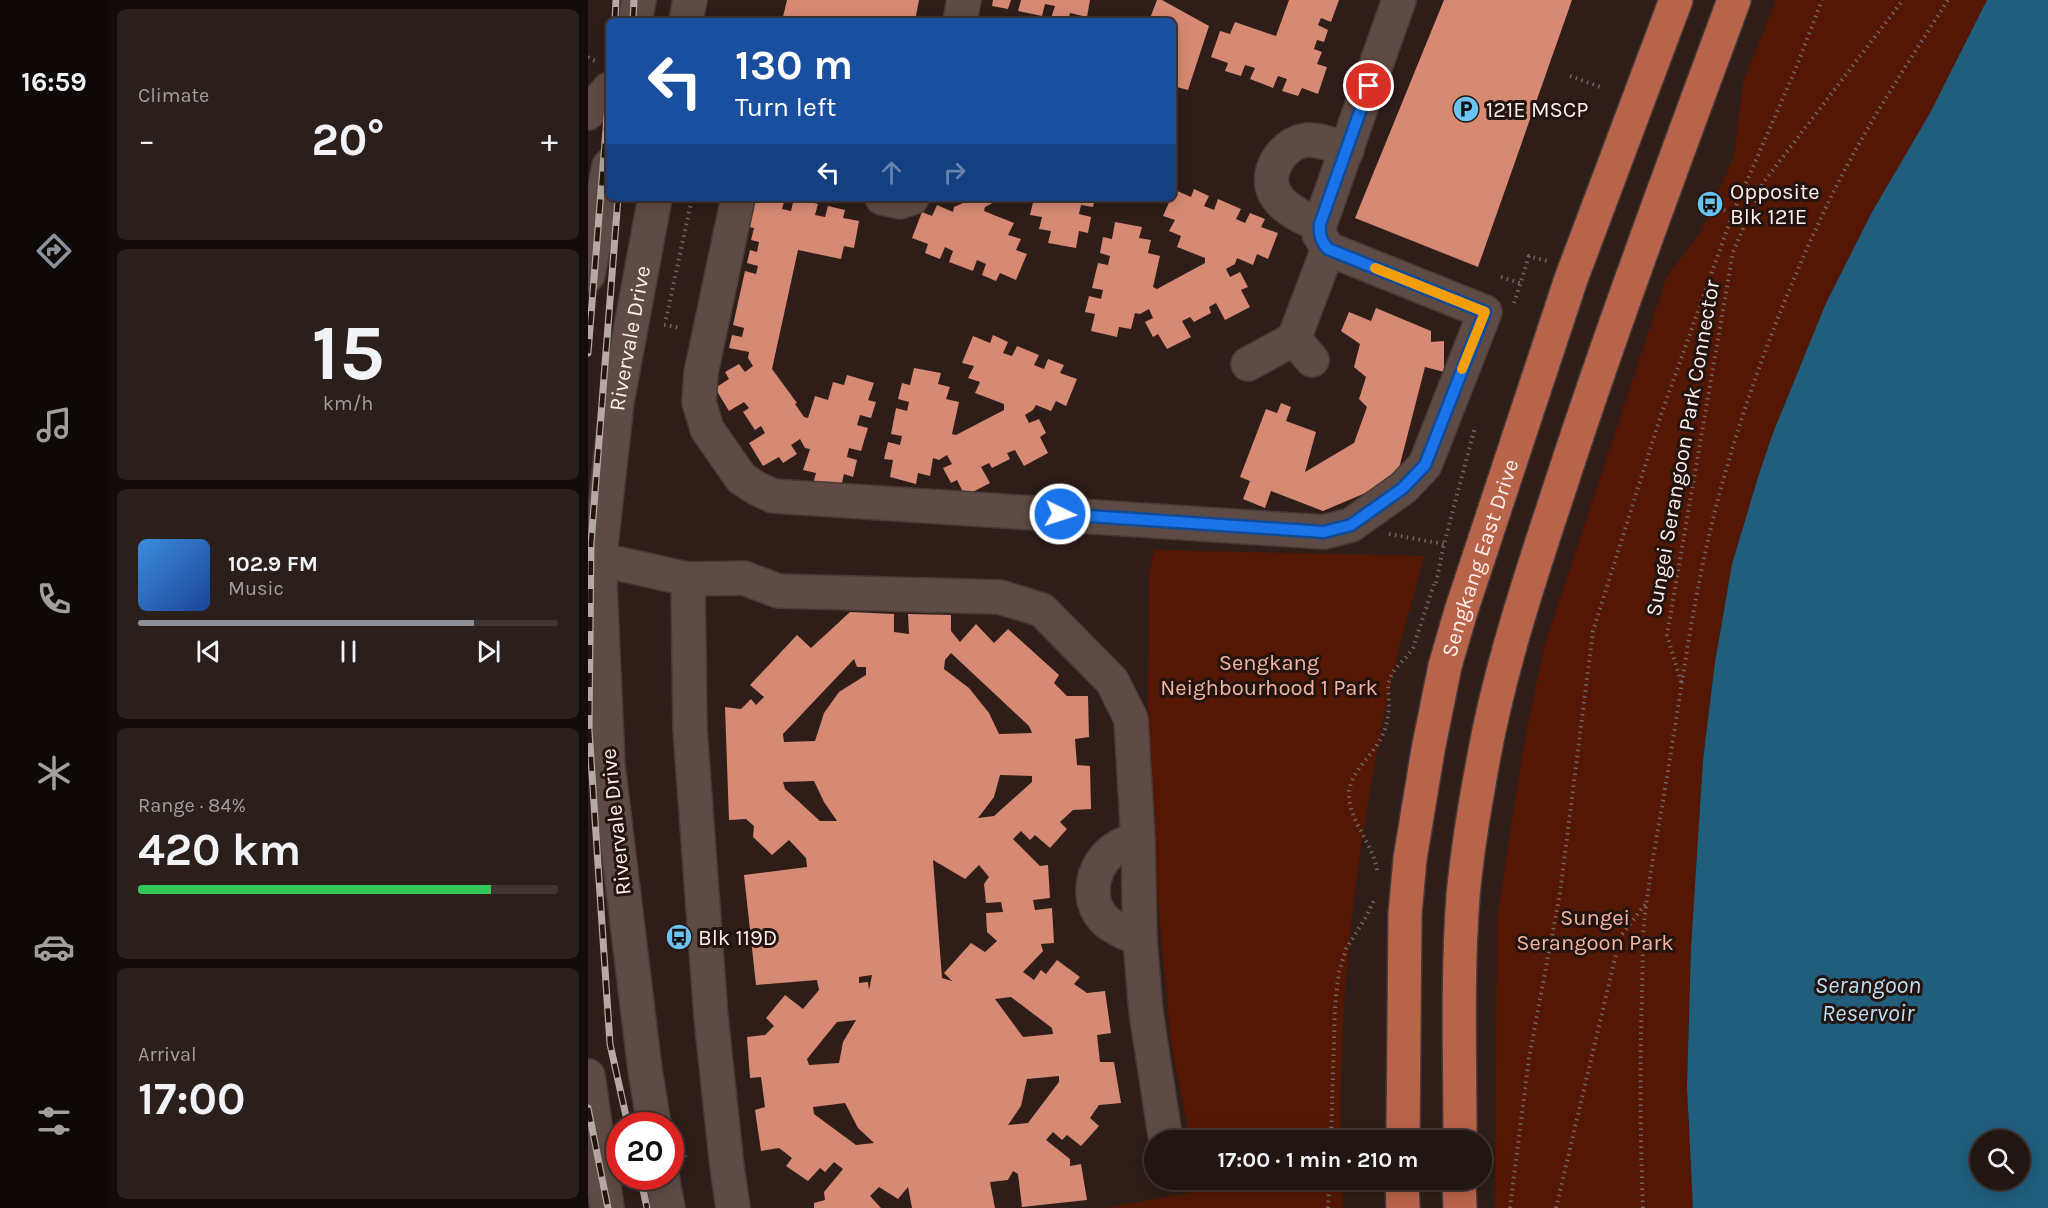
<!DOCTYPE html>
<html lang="en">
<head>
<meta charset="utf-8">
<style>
	body { margin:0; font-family:Karla,sans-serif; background:#2a1f1b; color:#f1f3f6; height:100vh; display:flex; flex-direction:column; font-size:22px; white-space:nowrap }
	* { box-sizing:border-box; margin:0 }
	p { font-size:20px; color:#a29f9f }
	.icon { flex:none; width:33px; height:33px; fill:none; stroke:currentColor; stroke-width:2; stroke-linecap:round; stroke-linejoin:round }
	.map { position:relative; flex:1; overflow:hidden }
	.panel { display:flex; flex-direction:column; gap:9px; padding:9px; background:#130c0a; width:480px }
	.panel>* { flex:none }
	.guide { position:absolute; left:18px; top:18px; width:570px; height:183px; border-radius:9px; box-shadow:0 3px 15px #0003,0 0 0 2px #3f3532; background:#1a4fa0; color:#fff; overflow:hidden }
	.tools { position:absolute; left:1382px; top:1130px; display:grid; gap:12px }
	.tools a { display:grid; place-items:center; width:60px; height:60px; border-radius:50%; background:#221612; box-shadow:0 3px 15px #0003,0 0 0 2px #3f3532; font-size:30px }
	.speed { position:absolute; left:18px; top:1112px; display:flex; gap:12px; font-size:30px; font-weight:700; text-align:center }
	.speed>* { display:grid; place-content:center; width:78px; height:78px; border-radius:50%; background:#221612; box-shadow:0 3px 15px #0003,0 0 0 2px #3f3532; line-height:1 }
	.speed .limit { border:9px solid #d22; background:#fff; color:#111 }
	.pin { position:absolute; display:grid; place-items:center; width:51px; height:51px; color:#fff; margin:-26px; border:3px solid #fff; border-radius:50%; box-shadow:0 2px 6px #0007 }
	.me { position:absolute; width:66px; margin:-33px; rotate:94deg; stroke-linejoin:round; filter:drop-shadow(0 0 4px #0008) }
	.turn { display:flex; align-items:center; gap:21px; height:126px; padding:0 30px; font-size:27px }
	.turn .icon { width:78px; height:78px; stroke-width:2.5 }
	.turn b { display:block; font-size:42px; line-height:51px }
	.lanes { display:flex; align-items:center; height:57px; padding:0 30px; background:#0003; justify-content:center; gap:30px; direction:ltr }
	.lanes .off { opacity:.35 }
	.big { font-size:45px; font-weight:700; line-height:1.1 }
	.panel .widget { flex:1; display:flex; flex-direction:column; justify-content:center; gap:9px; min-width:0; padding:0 21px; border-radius:9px; background:#2a1f1b }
	.panel .dial { align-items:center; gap:0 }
	.dial b { font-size:78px; line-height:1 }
	.song { display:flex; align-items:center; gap:18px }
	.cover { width:72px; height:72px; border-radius:9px; background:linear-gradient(135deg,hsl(210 70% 55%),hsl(220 70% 35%)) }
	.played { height:6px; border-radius:3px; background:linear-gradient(90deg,#8c9099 80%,#3f3532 80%) }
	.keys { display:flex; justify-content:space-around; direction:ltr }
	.heat { display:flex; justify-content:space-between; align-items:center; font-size:33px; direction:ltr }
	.charge { height:9px; border-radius:4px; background:linear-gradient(90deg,#34c759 84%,#3f3532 0) }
	.trip { position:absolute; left:556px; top:1130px; width:348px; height:60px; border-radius:30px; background:#221612; box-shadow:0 3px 15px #0003,0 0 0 2px #3f3532; font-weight:700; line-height:60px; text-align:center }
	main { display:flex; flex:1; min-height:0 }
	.tab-bar { display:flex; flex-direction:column; width:108px; justify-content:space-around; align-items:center; background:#0e0907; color:#a29f9f }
	.tab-bar .icon { width:42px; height:42px }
	.tab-bar .selected { color:#8c9099 }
	.tab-bar b { font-size:27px; color:#f1f3f6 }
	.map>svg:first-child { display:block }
</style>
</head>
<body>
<main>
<nav class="tab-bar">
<b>16:59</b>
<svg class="icon selected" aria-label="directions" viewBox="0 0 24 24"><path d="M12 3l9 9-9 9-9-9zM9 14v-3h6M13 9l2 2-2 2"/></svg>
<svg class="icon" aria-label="music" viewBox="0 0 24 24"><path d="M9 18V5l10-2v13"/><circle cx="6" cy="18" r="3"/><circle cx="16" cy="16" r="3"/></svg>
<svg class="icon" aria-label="phone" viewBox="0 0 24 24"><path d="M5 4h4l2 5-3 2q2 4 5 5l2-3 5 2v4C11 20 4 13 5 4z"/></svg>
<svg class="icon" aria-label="climate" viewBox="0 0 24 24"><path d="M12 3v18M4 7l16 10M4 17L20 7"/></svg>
<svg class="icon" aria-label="car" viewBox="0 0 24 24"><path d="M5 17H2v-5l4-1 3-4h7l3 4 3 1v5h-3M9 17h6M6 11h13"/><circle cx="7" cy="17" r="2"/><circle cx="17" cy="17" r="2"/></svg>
<svg class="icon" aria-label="filters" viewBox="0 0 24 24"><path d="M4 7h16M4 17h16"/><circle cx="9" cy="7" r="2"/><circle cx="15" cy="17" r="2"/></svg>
</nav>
<section class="panel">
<div class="widget"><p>Climate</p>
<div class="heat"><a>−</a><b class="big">20°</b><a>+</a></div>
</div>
<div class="widget dial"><b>15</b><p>km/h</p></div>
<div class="widget">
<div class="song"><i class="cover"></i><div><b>102.9 FM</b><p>Music</p></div></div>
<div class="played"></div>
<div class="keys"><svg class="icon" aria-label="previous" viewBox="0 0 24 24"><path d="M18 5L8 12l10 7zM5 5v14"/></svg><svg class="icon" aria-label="pause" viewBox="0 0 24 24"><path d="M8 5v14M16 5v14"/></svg><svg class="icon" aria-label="next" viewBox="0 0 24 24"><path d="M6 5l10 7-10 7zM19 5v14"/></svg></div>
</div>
<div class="widget"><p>Range · 84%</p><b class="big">420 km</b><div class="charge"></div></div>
<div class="widget"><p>Arrival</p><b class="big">17:00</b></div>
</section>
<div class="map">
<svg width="1460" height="1208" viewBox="0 0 1460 1208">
	<rect width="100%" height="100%" fill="#2e1d18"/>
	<g fill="#531704">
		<polygon points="1188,0 1399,0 1342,113 1284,212 1238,303 1185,433 1171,474 1144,564 1127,662 1115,760 1103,948 1099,1087 1105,1208 907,1208 909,918 934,755 956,647 1079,276 1113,232 1146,156 1155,82"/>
		<path d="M566 550 836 556C828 590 817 624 809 657 773 815 750 978 753 1140H602L583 1043 565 848 560 732 561 573Z"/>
		<polygon points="610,1179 754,1179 755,1208 517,1208 612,1191"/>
	</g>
	<path fill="#205e7c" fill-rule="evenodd" d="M1399 0H1460V1208H1105L1099 1087 1103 948 1115 760 1127 662 1144 564 1171 474 1185 433 1238 303 1284 212 1342 113ZM1392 1140H1431V1179H1392Z"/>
	<g fill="#d68a74" fill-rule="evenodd">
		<polygon points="199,0 331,0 327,21 194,21"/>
		<polygon points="405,0 423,0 420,9 404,6"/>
		<polygon points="433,0 502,0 499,17 482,13 480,21 463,18 467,6 457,4 454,16 430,11"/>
		<polygon points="569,0 574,0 621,26 600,90 585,86 585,21 561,21"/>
		<polygon points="701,0 751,0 743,22 733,18 730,25 740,30 736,42 729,40 726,49 734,52 729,64 739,67 730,94 714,88 710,96 694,91 699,79 690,76 685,88 662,79 667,68 657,65 653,76 637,71 640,63 623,57 632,31 642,34 647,22 688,36"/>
		<polygon points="856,0 984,0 890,267 767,218"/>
		<polygon points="606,189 621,196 616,206 626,210 630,199 653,209 648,219 657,223 662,213 677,219 673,227 690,233 680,259 669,254 665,265 649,258 647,264 638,269 642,277 652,272 660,287 653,290 662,307 637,320 628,303 621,307 623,313 606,322 602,317 594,321 603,337 579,349 570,334 565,337 557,322 565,318 561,309 552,314 547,313 543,329 531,327 529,337 503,331 507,314 497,312 501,296 513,299 515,290 504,288 510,263 520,265 522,256 512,253 515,237 524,239 527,222 554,227 551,238 563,240 560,253 572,256 565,287 569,289 617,263 617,258 589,247 593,236 581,231 587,220 575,216 583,198 585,198 587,190 603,197"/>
		<polygon points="162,198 178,202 179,198 197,198 194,209 203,211 206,198 230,204 227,215 237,217 240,206 257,210 255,218 271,221 266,248 256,246 253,259 210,250 184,369 209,403 207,404 216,417 220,418 227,396 240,400 245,382 256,385 259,375 286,383 280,400 288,402 283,418 272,415 269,425 280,428 273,451 261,448 259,457 269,460 265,477 256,474 252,491 225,484 228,473 215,470 222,449 217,448 212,439 203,445 209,454 195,463 191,457 175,466 161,443 177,433 173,426 167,430 155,412 161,408 156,402 141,411 127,388 141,379 137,372 151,364 157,372 165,366 160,358 161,352 141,348 144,335 154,337 156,328 145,325 157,271 168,274 170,266 159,263 162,250 169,252 171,242 163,240 166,228 155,226"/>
		<polygon points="373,198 414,198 397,207 396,211 426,223 420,235 433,239 428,250 439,254 428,280 412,273 408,281 394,275 398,264 389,260 385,271 361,262 365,251 357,247 352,259 337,253 340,244 324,238 334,212 344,216 349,205 365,212 366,207 375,203"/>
		<polygon points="446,198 507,198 505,207 493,205 491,214 503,217 500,233 491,231 488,248 460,243 463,231 451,229 454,217 442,215"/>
		<polygon points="788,308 843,331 843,342 856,341 856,372 837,367 808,480 735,511 683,491 677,508 655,499 662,481 652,477 678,409 689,413 693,403 703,407 698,421 728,432 717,472 766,443 779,407 771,399 778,377 766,367 772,344 753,331 761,312 783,321"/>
		<polygon points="405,335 420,342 415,353 424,356 429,346 451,355 446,365 456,369 460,359 476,365 472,373 489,379 478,406 468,401 463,411 448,405 445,410 437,415 441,423 451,419 458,433 452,437 460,453 436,466 427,450 419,453 422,459 404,468 401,463 393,467 402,483 377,496 369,480 363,483 355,468 364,464 359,455 351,460 345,458 342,476 330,473 328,484 302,477 305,460 296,459 300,442 312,445 314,436 303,434 308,408 319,411 321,402 310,399 314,383 322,385 326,368 353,373 350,384 362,387 358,399 371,402 364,434 368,435 416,410 416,404 387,393 392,382 380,378 386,366 374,363 385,336 402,343"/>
		<path d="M262 612 306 614V632L321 634 320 614 363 615V631L372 642 388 624 406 643 420 629 471 675 466 683 479 696H500L501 737 487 739 489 765 502 766 503 809 485 810 472 822 479 829 462 848 447 835 442 840 433 831 425 839 452 866 460 865 462 898 445 900 447 910 464 908 466 943 453 944 455 951 435 972 446 980 453 970 458 974 469 960 492 977 486 984 499 993 517 991 523 1033 509 1035 512 1062H526L533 1103 511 1105 502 1118 511 1126 493 1146 479 1135 474 1140 465 1132 458 1140 482 1159V1166L493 1164 499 1200 434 1207 430 1174 425 1171 420 1180 402 1182 407 1208H324L320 1187 310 1199 291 1187 282 1196 293 1208H226V1203L237 1200 236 1192 255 1169 246 1162 237 1172 232 1168 220 1181 198 1166 204 1158 191 1148 173 1151 167 1110 177 1107 173 1077 162 1078 159 1037 177 1035 186 1026 178 1018 197 995 215 1009 231 990 229 980 168 985 156 875 219 867 218 858 201 840 184 855 165 837 166 826 158 819 141 820 137 707 153 709 163 699 168 705 176 697 162 685 209 635 223 648ZM363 653 441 726 444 733 411 734 401 713 381 688 356 669 357 660ZM266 659 269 667H278V675L251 692 236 713 227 741 196 742 195 734ZM412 775 444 776V782L406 816 390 818 406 797ZM226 781 236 802 249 821H232L197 789 195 782ZM345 860 377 879 391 865 401 877 396 884 398 903 413 902 415 912 398 913 399 932 409 941 397 952 383 943 356 973 364 981 354 978ZM284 975 281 990 280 982 271 983V977ZM423 997 464 1028 465 1034 435 1037 407 999ZM268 1020 255 1042 251 1063 221 1065 219 1059 249 1022ZM471 1076V1082L440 1123 420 1125 433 1106 439 1079ZM257 1103 270 1128 286 1143 268 1145 226 1114 225 1107Z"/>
	</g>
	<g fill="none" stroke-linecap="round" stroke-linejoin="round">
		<defs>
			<g id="minor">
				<polyline points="47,21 51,0"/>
				<polyline points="98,21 102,0"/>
				<polyline points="372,21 376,0"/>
				<polyline points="0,113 21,89"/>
				<polyline points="150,198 113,373 111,402 119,429 153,478 168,488 185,496 736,532 763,525 815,488 837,465 897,312 740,249 731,234 732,224 811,0"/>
				<polyline points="294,198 312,202 324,198"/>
				<path d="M732 224C716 219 691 207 685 189 678 168 697 143 718 140 732 139 746 145 759 150"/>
				<polyline points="0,275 21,166"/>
				<polyline points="724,360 706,339 740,249"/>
				<polyline points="660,364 706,339"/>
				<polyline points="11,563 32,564 100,579 156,578 190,591 412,597 454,610 524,681 543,719 550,840 552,940 558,1012 577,1135"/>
				<polyline points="100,579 102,729 123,1017 139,1167 145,1208"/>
				<path d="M550 840C544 842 537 843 532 846 505 859 494 901 519 922 528 930 542 934 552 940"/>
				<polyline points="0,1076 19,1208"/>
				<path id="s1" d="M66 1125 57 1070 20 765 11 563 29 402 67 198"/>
				<polyline points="74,1176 80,1208"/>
			</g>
			<g id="major">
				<path id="s2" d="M815 1140 817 914 822 859 840 750 857 666 873 611 983 279 1088 0"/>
				<path d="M872 1140C872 1059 869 977 875 896 879 853 886 810 894 767 911 669 943 575 974 481 1027 319 1087 160 1146 0"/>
				<polyline points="814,1179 815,1208"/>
				<polyline points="871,1179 872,1208"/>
			</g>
		</defs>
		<use href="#minor" stroke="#493a37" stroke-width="36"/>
		<use href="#major" stroke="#493a37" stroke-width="36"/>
		<g stroke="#756561" stroke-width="4" stroke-dasharray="1.5 4.5" stroke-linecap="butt">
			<polyline points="0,57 9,62"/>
			<polyline points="982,76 1015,88"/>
			<polyline points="1160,217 1145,213 1208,68 1234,0"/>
			<polyline points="913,277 932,283"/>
			<polyline points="926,303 941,256 959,261"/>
			<polyline points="78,319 104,198"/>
			<polyline points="76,325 93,328"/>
			<polyline points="801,534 856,544"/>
			<polyline points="848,583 856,544 887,427"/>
			<polyline points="1093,682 1079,635 1145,252 1175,183 1315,0"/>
			<path d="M789 870C785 844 762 822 761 796 760 775 782 758 792 740 799 728 801 714 801 700 801 694 799 687 801 681 805 667 818 660 825 648L847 581"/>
			<polyline points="94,1138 97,1157"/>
			<polyline points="743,1140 747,1006 751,972 758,949 778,917 787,898"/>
			<polyline points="740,1208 742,1179"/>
			<polyline points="922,1208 941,1058 972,893 1005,631 1073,415 1145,213 1129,208"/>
			<polyline points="968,1208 1032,937 1059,902"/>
			<path d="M1055 1208C1052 1136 1052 1064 1054 992 1055 968 1054 945 1056 922 1062 869 1073 816 1081 764 1092 697 1101 630 1115 563 1141 439 1186 317 1240 203 1274 132 1318 66 1360 0"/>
		</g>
		<use href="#minor" stroke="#5f4b45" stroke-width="33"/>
		<use href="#major" stroke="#b8644a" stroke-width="33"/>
		<defs>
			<g id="rail">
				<polyline points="27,21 28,0"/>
				<polyline points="45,21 46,0"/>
				<polyline points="30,198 3,544 1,729 22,1044 40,1125"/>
				<polyline points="0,353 21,92"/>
				<polyline points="0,1108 20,1208"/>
				<polyline points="52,1176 59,1208"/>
			</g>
		</defs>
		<use href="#rail" stroke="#b6a8a4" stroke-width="7"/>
		<use href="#rail" stroke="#24140f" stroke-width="4.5" stroke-dasharray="14" stroke-linecap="butt"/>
	</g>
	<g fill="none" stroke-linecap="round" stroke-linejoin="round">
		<defs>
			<path id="route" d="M472 514 736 532 763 525 815 488 837 465 897 312 740 249C733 241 731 235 732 224L781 86"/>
		</defs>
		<use href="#route" stroke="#114b97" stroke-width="15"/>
		<use href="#route" stroke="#1a73e8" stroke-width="10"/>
		<polyline stroke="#f59e0b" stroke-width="10" points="787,268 897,312 874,369"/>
	</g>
	<defs>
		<symbol id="parking-disc" viewBox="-11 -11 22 22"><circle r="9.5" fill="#6bc3f2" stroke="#24140f"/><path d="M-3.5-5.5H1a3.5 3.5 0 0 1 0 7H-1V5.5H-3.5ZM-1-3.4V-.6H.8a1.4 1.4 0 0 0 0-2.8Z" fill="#111"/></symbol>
		<symbol id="bus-disc" viewBox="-11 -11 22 22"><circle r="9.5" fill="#6bc3f2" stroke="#24140f"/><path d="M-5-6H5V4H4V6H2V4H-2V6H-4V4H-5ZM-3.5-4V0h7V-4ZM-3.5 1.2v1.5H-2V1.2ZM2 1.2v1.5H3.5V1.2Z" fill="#111"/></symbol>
	</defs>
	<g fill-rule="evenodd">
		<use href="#parking-disc" x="863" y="94" width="30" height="30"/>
		<use href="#bus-disc" x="1107" y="189" width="30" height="30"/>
		<use href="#bus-disc" x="76" y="922" width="30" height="30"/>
	</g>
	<g text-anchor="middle" stroke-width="6" stroke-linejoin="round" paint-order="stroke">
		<g font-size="22" fill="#fcefec" stroke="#24140f" text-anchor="start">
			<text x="898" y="117">121E MSCP</text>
			<text x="1142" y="199">Opposite<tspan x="1142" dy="25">Blk 121E</tspan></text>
			<text x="110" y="945">Blk 119D</text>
		</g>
		<g font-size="22" fill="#fcefec" stroke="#24140f">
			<text dy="8" stroke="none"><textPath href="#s1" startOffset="792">Rivervale Drive</textPath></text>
			<text transform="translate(1094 448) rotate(-80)" y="8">Sungei Serangoon Park Connector</text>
			<text dy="8" stroke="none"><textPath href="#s2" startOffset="591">Sengkang East Drive</textPath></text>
			<text transform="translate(27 822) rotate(-96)" y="8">Rivervale Drive</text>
		</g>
		<g font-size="22" fill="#f3b4a2" stroke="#24140f">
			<text x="681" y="670">Sengkang<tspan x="681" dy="25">Neighbourhood 1 Park</tspan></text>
			<text x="1007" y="925">Sungei<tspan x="1007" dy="25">Serangoon Park</tspan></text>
		</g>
		<g font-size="24" font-style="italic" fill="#b8dff6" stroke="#24140f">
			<text x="1280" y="993">Serangoon<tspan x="1280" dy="28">Reservoir</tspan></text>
		</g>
	</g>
</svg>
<div class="tools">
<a><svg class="icon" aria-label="search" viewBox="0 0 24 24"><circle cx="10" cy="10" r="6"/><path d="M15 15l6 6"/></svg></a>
</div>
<div class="speed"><div class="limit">20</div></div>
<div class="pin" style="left:781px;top:86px;background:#d93025"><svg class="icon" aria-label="arrive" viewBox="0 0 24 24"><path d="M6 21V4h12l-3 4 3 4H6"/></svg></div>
<svg class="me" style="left:472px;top:514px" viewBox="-20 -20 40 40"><circle r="17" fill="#1a73e8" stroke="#fff" stroke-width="3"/><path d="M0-11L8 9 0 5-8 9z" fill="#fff"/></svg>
<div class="trip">17:00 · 1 min · 210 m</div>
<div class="guide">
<div class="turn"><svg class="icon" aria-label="left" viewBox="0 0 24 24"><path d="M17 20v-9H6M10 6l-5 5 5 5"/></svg><div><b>130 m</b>Turn left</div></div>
<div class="lanes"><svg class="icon" aria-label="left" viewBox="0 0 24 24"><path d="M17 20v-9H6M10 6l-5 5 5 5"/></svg><svg class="icon off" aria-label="ahead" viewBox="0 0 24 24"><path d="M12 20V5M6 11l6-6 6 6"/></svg><svg class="icon off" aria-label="right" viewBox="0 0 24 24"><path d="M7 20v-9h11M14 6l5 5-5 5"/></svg></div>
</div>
</div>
</main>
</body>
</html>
